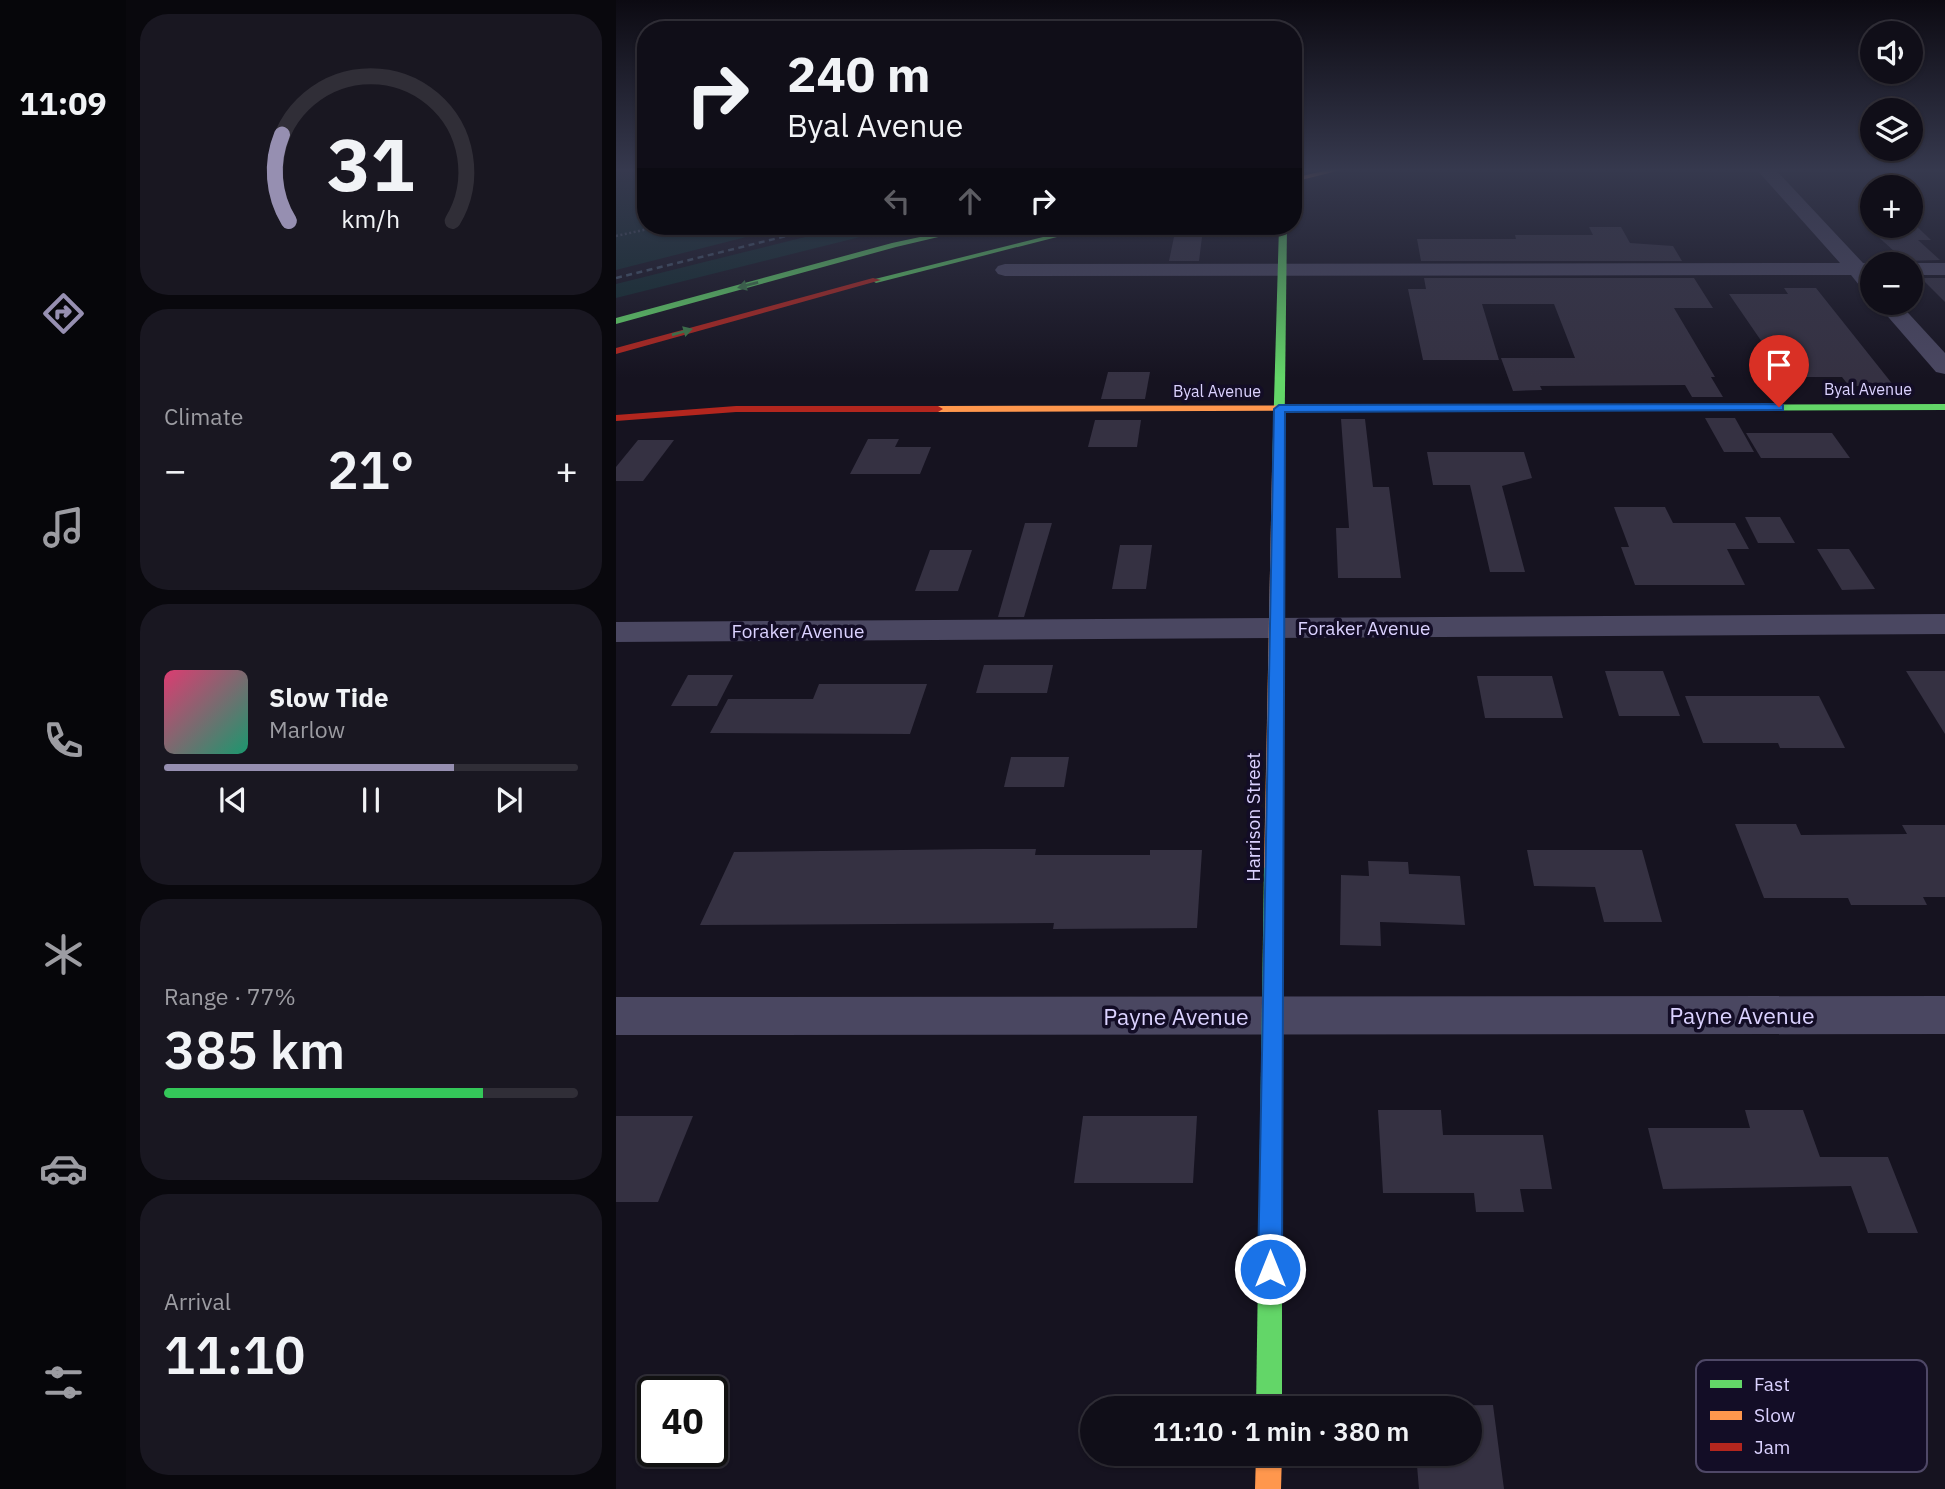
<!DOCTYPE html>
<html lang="en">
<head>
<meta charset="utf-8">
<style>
	body { margin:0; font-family:"IBM Plex Sans",sans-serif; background:#191721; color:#f1f3f6; height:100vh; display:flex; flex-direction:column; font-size:26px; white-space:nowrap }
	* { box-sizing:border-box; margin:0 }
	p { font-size:23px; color:#9c9ca2 }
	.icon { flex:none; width:38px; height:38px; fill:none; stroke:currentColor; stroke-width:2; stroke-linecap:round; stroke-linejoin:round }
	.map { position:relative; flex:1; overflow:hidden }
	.details { display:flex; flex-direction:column; gap:14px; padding:14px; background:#09080d; width:490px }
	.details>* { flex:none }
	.guide { position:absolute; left:21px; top:21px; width:665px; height:214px; border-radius:28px; box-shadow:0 2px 5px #0004,0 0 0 2px #302e37; background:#100e18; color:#f1f3f6; overflow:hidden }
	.tools { position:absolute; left:1244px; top:21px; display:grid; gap:14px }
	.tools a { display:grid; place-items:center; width:63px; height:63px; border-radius:50%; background:#100e18; box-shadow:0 2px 5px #0004,0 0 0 2px #302e37; font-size:35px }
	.speed { position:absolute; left:21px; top:1376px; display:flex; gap:14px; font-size:35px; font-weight:700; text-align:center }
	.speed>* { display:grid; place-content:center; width:91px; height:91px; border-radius:50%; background:#100e18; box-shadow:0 2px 5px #0004,0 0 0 2px #302e37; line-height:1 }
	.speed .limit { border:4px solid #111; border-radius:10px; background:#fff; color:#111 }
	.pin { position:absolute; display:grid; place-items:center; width:60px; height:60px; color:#fff; margin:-72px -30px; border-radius:50% 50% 50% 0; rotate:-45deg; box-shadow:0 0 7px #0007 }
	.pin .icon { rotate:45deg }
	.me { position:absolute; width:77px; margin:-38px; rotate:0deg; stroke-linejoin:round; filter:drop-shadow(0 0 5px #0008) }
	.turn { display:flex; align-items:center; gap:24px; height:147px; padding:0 35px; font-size:32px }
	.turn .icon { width:91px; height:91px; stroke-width:2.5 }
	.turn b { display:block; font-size:49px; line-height:60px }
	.lanes { display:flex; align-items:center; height:66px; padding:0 35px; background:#0003; justify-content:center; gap:35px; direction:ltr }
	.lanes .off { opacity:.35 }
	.big { font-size:52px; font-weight:600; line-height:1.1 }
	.details .widget { flex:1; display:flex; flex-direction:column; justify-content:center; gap:10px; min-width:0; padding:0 24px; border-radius:28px; background:#191721 }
	.details .dial { align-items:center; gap:0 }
	.dial svg { height:182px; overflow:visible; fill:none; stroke:#302e37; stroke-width:7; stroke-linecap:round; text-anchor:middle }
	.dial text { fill:#f1f3f6; stroke:none }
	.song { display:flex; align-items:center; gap:21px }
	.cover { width:84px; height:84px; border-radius:10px; background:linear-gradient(135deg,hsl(340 70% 55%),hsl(160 70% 35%)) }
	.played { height:7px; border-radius:4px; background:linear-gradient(90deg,#968fb1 70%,#302e37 70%) }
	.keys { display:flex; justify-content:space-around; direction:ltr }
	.heat { display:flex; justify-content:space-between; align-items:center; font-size:38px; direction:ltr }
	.charge { height:10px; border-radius:5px; background:linear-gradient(90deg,#34c759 77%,#302e37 0) }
	.trip { position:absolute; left:464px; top:1396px; width:402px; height:70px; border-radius:35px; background:#100e18; box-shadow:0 2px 5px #0004,0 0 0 2px #302e37; font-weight:600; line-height:70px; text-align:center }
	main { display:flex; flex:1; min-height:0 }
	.menu { display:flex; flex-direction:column; width:126px; justify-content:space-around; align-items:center; background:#06060a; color:#9c9ca2 }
	.menu .icon { width:49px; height:49px }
	.menu .selected { color:#968fb1 }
	.menu b { font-size:32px; color:#f1f3f6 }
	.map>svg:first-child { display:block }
</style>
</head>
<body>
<main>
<nav class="menu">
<b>11:09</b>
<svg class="icon selected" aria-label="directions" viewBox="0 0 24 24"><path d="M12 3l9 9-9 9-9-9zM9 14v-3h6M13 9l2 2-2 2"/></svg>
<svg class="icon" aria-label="music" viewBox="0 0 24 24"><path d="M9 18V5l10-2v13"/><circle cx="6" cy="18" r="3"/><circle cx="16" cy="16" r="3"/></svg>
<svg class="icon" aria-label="phone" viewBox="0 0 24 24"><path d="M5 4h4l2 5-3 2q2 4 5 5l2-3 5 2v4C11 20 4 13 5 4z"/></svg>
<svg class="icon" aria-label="climate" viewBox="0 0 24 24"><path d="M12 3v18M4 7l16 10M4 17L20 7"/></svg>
<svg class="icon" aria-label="car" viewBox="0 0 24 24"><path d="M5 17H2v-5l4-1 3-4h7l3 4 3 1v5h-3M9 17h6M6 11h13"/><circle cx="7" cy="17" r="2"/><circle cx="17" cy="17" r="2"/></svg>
<svg class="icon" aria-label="filters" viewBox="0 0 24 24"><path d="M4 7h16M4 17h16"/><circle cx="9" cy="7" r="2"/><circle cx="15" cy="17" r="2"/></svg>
</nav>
<section class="details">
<div class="widget dial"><svg viewBox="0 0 100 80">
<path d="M14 69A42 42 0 1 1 86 69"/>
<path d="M14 69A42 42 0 0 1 11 31" stroke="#968fb1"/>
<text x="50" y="56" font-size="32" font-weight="700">31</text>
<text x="50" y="72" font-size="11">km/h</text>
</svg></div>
<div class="widget"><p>Climate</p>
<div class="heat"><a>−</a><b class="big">21°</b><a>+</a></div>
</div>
<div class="widget">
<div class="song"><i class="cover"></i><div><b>Slow Tide</b><p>Marlow</p></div></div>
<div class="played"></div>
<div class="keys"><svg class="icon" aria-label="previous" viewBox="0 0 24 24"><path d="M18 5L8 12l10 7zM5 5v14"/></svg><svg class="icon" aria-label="pause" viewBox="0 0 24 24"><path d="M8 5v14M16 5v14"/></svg><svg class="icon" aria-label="next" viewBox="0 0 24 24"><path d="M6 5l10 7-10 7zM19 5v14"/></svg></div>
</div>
<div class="widget"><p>Range · 77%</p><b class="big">385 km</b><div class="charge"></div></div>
<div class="widget"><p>Arrival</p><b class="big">11:10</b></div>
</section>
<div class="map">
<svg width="1329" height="1489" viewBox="0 0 1329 1489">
	<rect width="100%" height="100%" fill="#161320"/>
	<g fill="#112b2e">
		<polygon points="0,170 30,170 30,226 174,226 0,270"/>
		<polygon points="233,226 288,226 0,298 0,284"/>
	</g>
	<g fill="#353142">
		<polygon points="1295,221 1315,240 1302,240 1324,260 1289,261 1247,223 1256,223 1256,226 1295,226"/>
		<polygon points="973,227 1005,227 1014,243 1057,246 1066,261 805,261 801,239 900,239 899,235 977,235"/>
		<polygon points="558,237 586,237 583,261 553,261"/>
		<polygon points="808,278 1078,278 1097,308 1058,308 1099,377 1095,377 1107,397 1076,397 1069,385 924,386 926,390 897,391 885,358 959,358 938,304 866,304 883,360 807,360 792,289 810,289"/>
		<polygon points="1305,278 1329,278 1329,302"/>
		<polygon points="1168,288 1200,288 1278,386 1233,386 1226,377 1170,377 1113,294 1172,294"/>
		<polygon points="492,372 534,372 529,399 485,399"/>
		<polygon points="1089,418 1119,418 1138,452 1108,452"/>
		<polygon points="725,419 749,419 757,487 773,487 785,578 722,578 720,528 733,528"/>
		<polygon points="479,420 525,420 521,447 472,447"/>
		<polygon points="1130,433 1216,433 1234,458 1145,458"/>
		<polygon points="252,439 283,439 279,447 315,447 304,474 234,474"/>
		<polygon points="22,440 58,440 27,481 0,481 0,467"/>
		<polygon points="811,452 908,452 916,478 886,486 909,572 874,572 854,485 817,485"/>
		<polygon points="998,507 1049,507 1057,523 1119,523 1133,549 1111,549 1129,585 1019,585 1005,547 1013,547"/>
		<polygon points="1129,517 1164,517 1179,543 1142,543"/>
		<polygon points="409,523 436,523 408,617 382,617"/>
		<polygon points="504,545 536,545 530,589 496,589"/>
		<polygon points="1201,549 1233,549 1259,589 1226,590"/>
		<polygon points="314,550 356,550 342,591 299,591"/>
		<polygon points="368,665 437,665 431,693 360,693"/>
		<polygon points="989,671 1047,671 1064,716 1003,716"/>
		<polygon points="1290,671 1329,671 1329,734"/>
		<polygon points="72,675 117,675 101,706 55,706"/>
		<polygon points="861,676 936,676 947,718 869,718"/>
		<polygon points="203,684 311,684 294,734 94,733 112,699 197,699"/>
		<polygon points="1069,696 1203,696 1229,748 1164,748 1162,743 1087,743"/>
		<polygon points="395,757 453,757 448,787 388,787"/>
		<polygon points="1119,824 1180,824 1185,835 1291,834 1286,825 1329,825 1329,897 1307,897 1311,905 1235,905 1232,898 1148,898"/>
		<polygon points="366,849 420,849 419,855 534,855 534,850 586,850 581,928 437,929 438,923 84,925 118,852"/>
		<polygon points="911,850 1026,850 1046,922 988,922 979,887 918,886"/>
		<polygon points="752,861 792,862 793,874 844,876 849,925 764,922 765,946 724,945 725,875 753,876"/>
		<polygon points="762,1110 825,1110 827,1135 927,1135 936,1189 904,1189 908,1212 860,1212 858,1193 767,1193"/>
		<polygon points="1129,1110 1187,1110 1204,1157 1272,1157 1302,1233 1252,1233 1235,1186 1047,1189 1032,1128 1134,1128"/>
		<polygon points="0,1116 77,1116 42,1202 0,1202"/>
		<polygon points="467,1116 581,1116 577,1183 458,1183"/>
		<polygon points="877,1405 888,1489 803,1489 800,1454 854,1454 854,1409 796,1409 796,1406"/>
	</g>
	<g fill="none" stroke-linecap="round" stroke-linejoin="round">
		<polyline stroke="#455262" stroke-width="2.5" stroke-dasharray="2 2.5" stroke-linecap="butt" points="0,236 32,229 72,226"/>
		<g fill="#4a4761" fill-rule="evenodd">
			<polygon points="1141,170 1160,170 1247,263 1262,264 1256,264 1256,285 1243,285 1235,275 389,276 382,274 379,270 382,266 389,264 1224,263"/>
			<polygon points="1295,263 1329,263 1329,275 1295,275 1295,264 1289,264"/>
			<polygon points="1260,303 1283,303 1329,353 1329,374 1320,372"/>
			<polygon points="1329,614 1329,634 0,642 0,622"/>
			<polygon points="1329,996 1329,1034 0,1035 0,997"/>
		</g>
		<g fill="#63d668" fill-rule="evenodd">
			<polygon points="355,226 369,226 280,247 0,324 0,318 276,243"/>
			<polygon points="471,226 484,226 260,283 255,280"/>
			<polygon points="663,226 671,226 668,471 662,475 656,471"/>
			<polygon points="1329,404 1329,410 884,411 879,408 884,405"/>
			<polygon points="657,860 663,862 666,867 666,1409 640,1409 648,867 651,862"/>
		</g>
		<g fill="#ff974d" fill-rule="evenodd">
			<polygon points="712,170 725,170 677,182 677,178"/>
			<polygon points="884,405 889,408 888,410 322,412 317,409 322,406"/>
			<polygon points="662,467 668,471 666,867 663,872 651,872 648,867 656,471"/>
			<polygon points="640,1454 666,1454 665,1489 639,1489"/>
		</g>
		<g fill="#b3261e" fill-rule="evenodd">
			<polygon points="257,278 265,280 0,354 0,348"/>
			<polygon points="120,406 322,406 327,409 322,412 120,412 0,421 0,415"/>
		</g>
		<polyline stroke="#44566b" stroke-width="2.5" stroke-dasharray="6 4.5" stroke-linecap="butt" points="0,278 211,226"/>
	</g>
	<defs><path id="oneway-solid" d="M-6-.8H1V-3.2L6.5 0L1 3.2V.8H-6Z" transform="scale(1.75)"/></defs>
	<g fill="#3f7c4a">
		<use href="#oneway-solid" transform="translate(132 285) rotate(165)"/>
		<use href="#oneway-solid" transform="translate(66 332) rotate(-16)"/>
	</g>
	<linearGradient id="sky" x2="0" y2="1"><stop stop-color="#0c0a12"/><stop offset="0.45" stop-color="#36394e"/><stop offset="1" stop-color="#36394e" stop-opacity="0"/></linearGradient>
	<rect width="1329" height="378" fill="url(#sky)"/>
	<polygon fill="#1a73e8" stroke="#114b97" stroke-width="2" points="1163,404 1167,405 1167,410 669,412 666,1269 662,1277 654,1281 646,1277 642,1269 658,409 663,405"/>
	<g text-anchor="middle" stroke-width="7" stroke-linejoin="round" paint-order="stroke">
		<g font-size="16" fill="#dbd2ff" stroke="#130d26">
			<text x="1252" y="395">Byal Avenue</text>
			<text x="601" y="397">Byal Avenue</text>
		</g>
		<g font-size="19" fill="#dbd2ff" stroke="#130d26">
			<text x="748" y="635">Foraker Avenue</text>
			<text x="182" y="638">Foraker Avenue</text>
			<text transform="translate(637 817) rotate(-90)" y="7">Harrison Street</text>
		</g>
		<g font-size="23" fill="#dbd2ff" stroke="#130d26">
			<text x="1126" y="1024">Payne Avenue</text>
			<text x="560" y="1025">Payne Avenue</text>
		</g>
	</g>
	<rect x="1080" y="1360" width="231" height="112" rx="10" fill="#130d26" stroke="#4f4867" stroke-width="2"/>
	<rect x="1094" y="1380" width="32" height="8" fill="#63d668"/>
	<rect x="1094" y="1411" width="32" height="9" fill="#ff974d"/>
	<rect x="1094" y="1443" width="32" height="8" fill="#b3261e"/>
	<g font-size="19" fill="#dbd2ff">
		<text x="1138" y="1391">Fast</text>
		<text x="1138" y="1422">Slow</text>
		<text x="1138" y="1454">Jam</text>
	</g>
</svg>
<div class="tools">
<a><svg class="icon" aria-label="sound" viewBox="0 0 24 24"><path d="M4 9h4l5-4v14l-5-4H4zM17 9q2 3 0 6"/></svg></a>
<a><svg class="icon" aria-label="layers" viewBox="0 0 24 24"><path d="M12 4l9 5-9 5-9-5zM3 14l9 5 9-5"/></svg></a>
<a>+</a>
<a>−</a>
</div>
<div class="speed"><div class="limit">40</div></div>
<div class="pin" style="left:1163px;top:407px;background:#d93025"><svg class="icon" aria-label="arrive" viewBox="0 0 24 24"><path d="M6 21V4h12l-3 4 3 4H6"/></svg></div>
<svg class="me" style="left:654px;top:1269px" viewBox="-20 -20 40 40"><circle r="17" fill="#1a73e8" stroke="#fff" stroke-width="3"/><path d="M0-11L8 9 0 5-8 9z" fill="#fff"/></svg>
<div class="trip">11:10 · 1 min · 380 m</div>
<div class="guide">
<div class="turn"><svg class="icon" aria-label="right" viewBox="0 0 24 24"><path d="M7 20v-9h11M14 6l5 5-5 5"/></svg><div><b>240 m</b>Byal Avenue</div></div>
<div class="lanes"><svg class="icon off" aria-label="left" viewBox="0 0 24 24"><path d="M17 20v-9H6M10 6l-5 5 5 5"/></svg><svg class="icon off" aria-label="ahead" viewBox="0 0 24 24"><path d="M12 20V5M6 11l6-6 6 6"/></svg><svg class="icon" aria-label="right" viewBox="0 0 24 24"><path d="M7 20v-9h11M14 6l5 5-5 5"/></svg></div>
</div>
</div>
</main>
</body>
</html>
